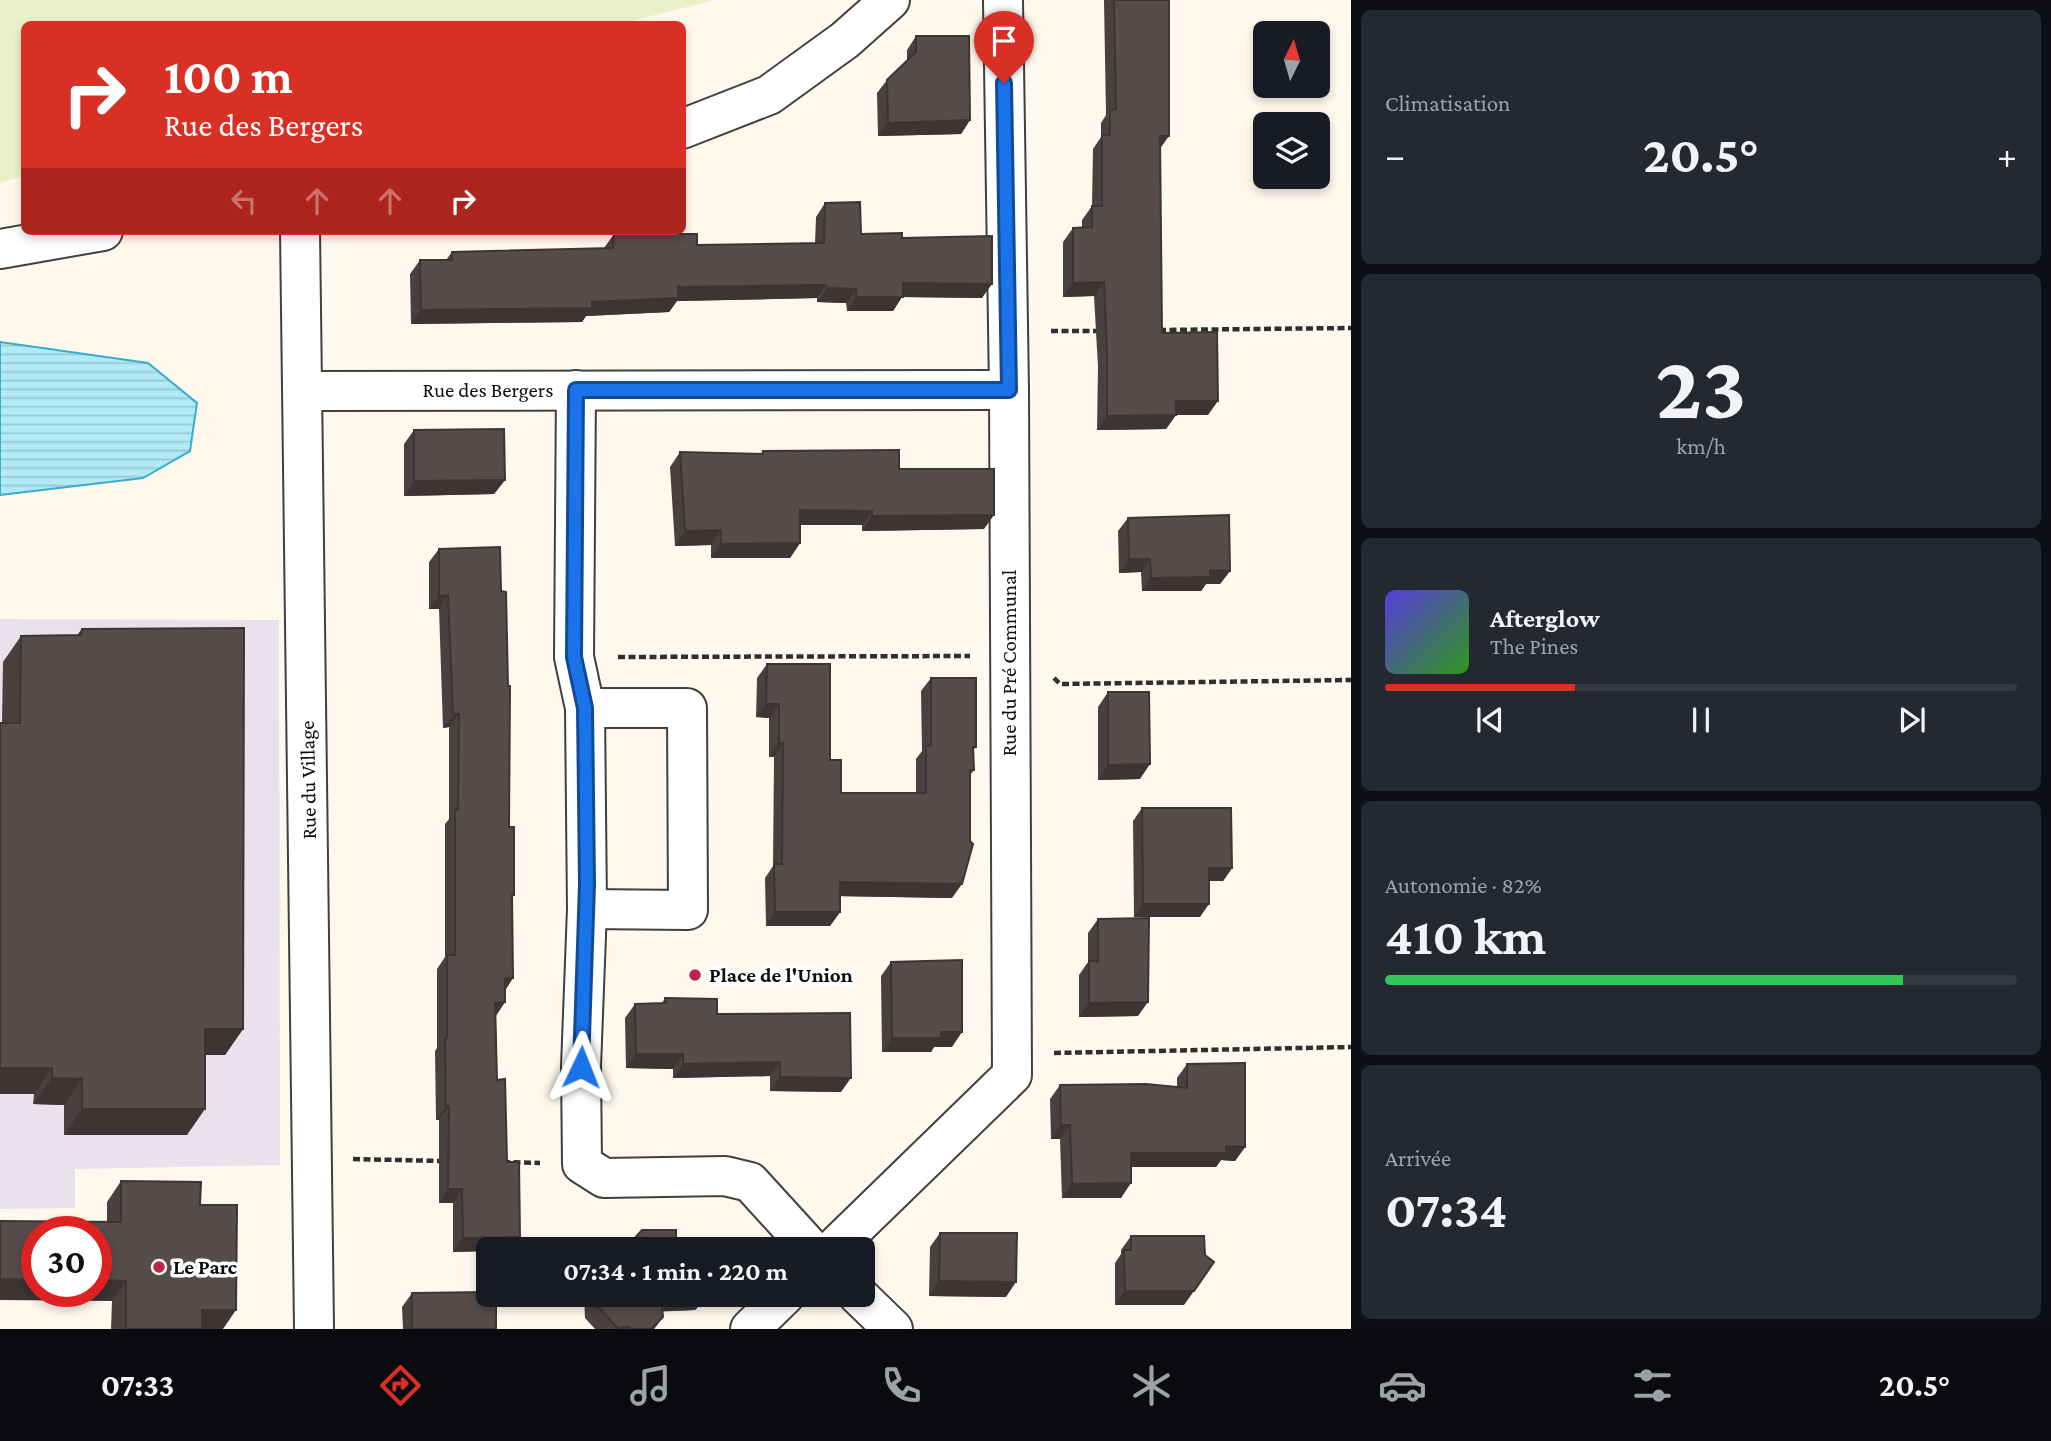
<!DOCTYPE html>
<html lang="fr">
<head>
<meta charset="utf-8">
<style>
	body { margin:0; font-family:"Crimson Pro",serif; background:#242831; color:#f1f3f6; height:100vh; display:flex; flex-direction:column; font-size:26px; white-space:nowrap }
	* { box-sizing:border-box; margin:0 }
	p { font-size:23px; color:#9ea1a6 }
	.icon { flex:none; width:38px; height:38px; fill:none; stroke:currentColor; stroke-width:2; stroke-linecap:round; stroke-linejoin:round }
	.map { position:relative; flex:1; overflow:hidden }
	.side { display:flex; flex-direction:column; gap:10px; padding:10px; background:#0d0f14; width:700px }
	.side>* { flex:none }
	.banner { position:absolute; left:21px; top:21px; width:665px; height:214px; border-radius:10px; box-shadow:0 4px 10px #0003; background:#d93025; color:#fff; overflow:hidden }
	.needle { width:46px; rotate:5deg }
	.fabs { position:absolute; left:1253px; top:21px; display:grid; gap:14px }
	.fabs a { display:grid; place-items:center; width:77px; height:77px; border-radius:10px; background:#171b24; box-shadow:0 4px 10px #0003; font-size:35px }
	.speed { position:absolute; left:21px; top:1216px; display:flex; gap:14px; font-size:35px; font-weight:700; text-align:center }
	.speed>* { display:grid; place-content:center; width:91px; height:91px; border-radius:50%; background:#171b24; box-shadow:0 4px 10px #0003; line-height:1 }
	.speed .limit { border:10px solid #d22; background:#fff; color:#111 }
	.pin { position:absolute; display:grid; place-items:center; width:60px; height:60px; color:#fff; margin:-72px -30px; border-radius:50% 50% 50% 0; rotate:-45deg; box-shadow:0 0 7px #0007 }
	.pin .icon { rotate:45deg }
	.me { position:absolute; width:77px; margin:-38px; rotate:2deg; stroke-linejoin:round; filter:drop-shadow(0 0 5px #0008) }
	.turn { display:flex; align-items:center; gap:24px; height:147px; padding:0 28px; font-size:32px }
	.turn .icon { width:91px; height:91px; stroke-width:2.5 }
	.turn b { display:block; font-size:49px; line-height:60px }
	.lanes { display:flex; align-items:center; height:66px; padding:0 28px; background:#0003; justify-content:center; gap:35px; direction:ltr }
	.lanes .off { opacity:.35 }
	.big { font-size:52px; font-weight:700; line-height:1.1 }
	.side .tile { flex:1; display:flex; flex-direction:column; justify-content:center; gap:10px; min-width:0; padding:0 24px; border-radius:10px; background:#242831 }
	.side .dial { align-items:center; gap:0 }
	.dial b { font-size:91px; line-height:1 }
	.song { display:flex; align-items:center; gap:21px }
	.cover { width:84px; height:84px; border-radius:10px; background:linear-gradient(135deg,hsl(250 70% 55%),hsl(110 70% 35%)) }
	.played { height:7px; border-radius:4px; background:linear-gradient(90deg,#d93025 30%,#363941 30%) }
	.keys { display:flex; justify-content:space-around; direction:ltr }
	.heat { display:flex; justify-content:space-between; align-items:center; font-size:38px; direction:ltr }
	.charge { height:10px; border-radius:5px; background:linear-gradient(90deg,#34c759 82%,#363941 0) }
	.trip { position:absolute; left:476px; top:1237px; width:399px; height:70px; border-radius:10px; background:#171b24; box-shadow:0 4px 10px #0003; font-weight:700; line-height:70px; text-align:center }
	.tab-bar { display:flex; height:112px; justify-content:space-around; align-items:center; background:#090b0e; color:#9ea1a6 }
	.tab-bar .icon { width:49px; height:49px }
	.tab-bar .on { color:#d93025 }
	.tab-bar b { font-size:32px; color:#f1f3f6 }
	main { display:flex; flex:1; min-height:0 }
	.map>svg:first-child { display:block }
</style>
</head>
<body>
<main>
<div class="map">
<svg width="1351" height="1329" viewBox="0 0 1351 1329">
	<defs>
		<pattern id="water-rules" width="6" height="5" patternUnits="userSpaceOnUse" patternTransform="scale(1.75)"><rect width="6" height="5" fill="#b2eaf6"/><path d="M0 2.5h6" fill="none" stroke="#98c8d2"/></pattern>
	</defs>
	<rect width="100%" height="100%" fill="#fff8ed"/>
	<polygon fill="#e9e1ec" points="0,619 279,620 280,1165 75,1169 75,1208 0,1209"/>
	<polygon fill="#eaf1c9" points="0,0 715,0 619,24 24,24 24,176 0,183"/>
	<polygon fill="url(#water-rules)" stroke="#38aece" stroke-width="2" points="0,342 148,363 197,403 190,451 143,478 0,495"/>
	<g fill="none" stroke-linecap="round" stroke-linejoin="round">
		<defs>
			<g id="street">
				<polyline points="682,129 769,95 845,40 890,0"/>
				<polyline points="300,231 314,1329"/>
				<polyline points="0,249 103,231"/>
				<polyline points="576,390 574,657 585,708 587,909 581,1067 582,1164 604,1178 725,1176 750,1182 812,1250"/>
				<polyline points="304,391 1009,390"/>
				<polyline points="585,708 687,708 688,910 587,909"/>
				<polyline points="832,1250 1012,1075 1009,390 1003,0"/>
				<polyline points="858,1295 893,1329"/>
				<polyline points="750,1329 785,1295"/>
			</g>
		</defs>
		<use href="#street" stroke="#404040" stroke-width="42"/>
		<g stroke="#2f2f2f" stroke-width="4.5" stroke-dasharray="7 3.5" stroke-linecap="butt">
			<polyline points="1159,330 1351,328"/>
			<polyline points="1051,331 1102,331"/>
			<polyline points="618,657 970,656"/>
			<polyline points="1054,678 1060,684 1351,680"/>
			<polyline points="1054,1053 1351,1047"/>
			<polyline points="353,1159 442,1161"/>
			<polyline points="503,1162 540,1163"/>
		</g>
		<use href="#street" stroke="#fff" stroke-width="38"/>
	</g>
	<g fill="#4a413f">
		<polygon points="1104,0 1169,0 1160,149 1162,333 1208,415 1176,415 1166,429 1097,430 1098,367 1094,296 1063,297 1063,242 1073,228 1082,227 1082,220 1092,206 1093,149 1101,137 1101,123 1106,115"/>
		<polygon points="916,36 970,120 961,134 878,136 877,93 887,80 907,61 907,50"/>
		<polygon points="825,203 861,234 902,238 982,298 902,297 893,311 847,311 846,303 817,302 817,298 677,301 669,312 586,316 582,322 411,324 410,274 420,260 446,260 452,252 604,248 614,234 697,245 815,243 816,217"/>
		<polygon points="414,430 505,480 494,494 404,496 404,444"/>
		<polygon points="763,451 899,469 984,529 862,531 862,525 800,525 800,543 790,558 711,558 711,545 675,546 670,467 680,452 760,454"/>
		<polygon points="1128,518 1230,571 1220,584 1206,584 1201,591 1142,591 1141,572 1119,573 1118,531"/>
		<polygon points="439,549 501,591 509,827 514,895 512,898 513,978 505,990 505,1002 496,1016 497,1080 507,1162 520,1237 511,1250 488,1250 488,1251 453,1252 453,1203 439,1203 439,1120 436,1120 435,1051 437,1048 437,969 445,957 445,824 449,819 449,727 443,728 439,609 429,609 429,562"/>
		<polygon points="82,629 243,1029 225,1055 205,1055 187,1135 64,1135 64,1105 33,1104 34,1094 0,1094 0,723 2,723 3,662 21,636 77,635"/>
		<polygon points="767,664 830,760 841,793 916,793 916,759 922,751 921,691 931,678 976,747 973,750 974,770 970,775 952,898 840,896 840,912 830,926 766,926 765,878 773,866 774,757 769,757 769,718 756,717 757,678"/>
		<polygon points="1108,692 1140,779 1098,780 1098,707"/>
		<polygon points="1142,808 1232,868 1223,881 1209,881 1200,917 1134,917 1133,821"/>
		<polygon points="1098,919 1138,1016 1079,1017 1079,975 1088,962 1088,933"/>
		<polygon points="891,962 952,1047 934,1047 931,1052 882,1052 881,976"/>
		<polygon points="665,998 717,1014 841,1092 770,1091 770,1076 673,1078 673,1069 626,1068 625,1018 635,1004 662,1003"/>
		<polygon points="1187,1064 1245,1147 1235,1161 1221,1160 1216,1167 1131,1167 1121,1198 1062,1198 1060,1139 1051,1139 1050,1099 1060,1085 1177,1087 1177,1078"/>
		<polygon points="121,1181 200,1205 223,1329 111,1329 112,1301 107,1222 107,1202"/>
		<polygon points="940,1233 1006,1297 929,1296 930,1247"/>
		<polygon points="1131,1236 1184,1305 1115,1305 1115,1263 1121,1254 1121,1250"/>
		<polygon points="412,1293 496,1329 403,1329 402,1307"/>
		<polygon points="585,1295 709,1295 695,1310 663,1311 663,1317 654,1329 595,1329 585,1318 584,1296"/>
	</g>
	<g fill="#3c3533">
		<polygon points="970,120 961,134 878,136 888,123"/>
		<polygon points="1160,136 1169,136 1159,150"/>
		<polygon points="1104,282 1094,296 1063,297 1073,283"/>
		<polygon points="903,283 992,284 982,298 902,297 893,311 847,311 856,297"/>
		<polygon points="826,285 817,298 677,301 669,312 586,316 582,322 411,324 421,310 592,302 678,287"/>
		<polygon points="827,288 856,289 846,303 817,302"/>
		<polygon points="1176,401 1218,401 1208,415 1166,415"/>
		<polygon points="1176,415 1166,429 1097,430 1107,416"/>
		<polygon points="505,480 494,494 404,496 414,481"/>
		<polygon points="800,510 872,511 862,525 789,525"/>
		<polygon points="994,515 984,529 862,531 872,516"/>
		<polygon points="721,530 711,545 675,546 685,531"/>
		<polygon points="800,543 790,558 711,558 721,544"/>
		<polygon points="1129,559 1150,559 1141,572 1119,573"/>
		<polygon points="1210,570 1230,571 1220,584 1206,584 1201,591 1142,591 1151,578"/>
		<polygon points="448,595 439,609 429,609 439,596"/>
		<polygon points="766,704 779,704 769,718 756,717"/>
		<polygon points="453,714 459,714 449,727 443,728"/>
		<polygon points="779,743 783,743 774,757 769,757"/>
		<polygon points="1150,764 1140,779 1098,780 1108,765"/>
		<polygon points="1209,868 1232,868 1223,881 1200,881"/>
		<polygon points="840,882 962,884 952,898 830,896"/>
		<polygon points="1143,904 1209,904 1200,917 1134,917"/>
		<polygon points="775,912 840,912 830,926 766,926"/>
		<polygon points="505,978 513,978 504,992"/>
		<polygon points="505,1002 495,1016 495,1003"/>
		<polygon points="1148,1002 1138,1016 1079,1017 1089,1003"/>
		<polygon points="205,1029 243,1029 225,1055 186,1055"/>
		<polygon points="941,1032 962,1032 952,1047 934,1047 931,1052 882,1052 892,1038"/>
		<polygon points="636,1054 683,1054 673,1069 626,1068"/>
		<polygon points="780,1062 770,1076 673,1078 683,1064"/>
		<polygon points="0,1068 52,1068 34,1094 0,1094"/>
		<polygon points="780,1077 851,1078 841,1092 770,1091"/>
		<polygon points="52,1078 82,1079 64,1105 33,1104"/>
		<polygon points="446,1106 449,1106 439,1120 436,1120"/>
		<polygon points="82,1109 205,1109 187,1135 64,1135"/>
		<polygon points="1061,1125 1070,1125 1060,1139 1051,1139"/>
		<polygon points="1226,1146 1245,1147 1235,1161 1221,1160 1216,1167 1121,1167 1131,1153"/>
		<polygon points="1131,1183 1121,1198 1062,1198 1072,1184"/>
		<polygon points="448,1189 462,1189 453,1203 439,1203"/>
		<polygon points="520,1237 511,1250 488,1250 488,1251 453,1252 463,1238"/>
		<polygon points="0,1279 37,1280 37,1292 96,1292 96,1280 126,1281 112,1301 0,1300"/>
		<polygon points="939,1281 1016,1282 1006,1297 929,1296"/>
		<polygon points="1125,1291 1194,1291 1184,1305 1115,1305"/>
		<polygon points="709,1295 695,1310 651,1312 661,1297"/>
		<polygon points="202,1310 236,1310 223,1329 188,1329"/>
		<polygon points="663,1317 654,1329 651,1329"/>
	</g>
	<g fill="#564c49" stroke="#3c3533" stroke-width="2">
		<polygon points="1114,0 1169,0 1169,136 1160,136 1162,333 1217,332 1218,401 1176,401 1176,415 1107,416 1107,353 1104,282 1073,283 1073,228 1092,227 1092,206 1102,206 1102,135 1110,135 1110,110 1116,109"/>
		<polygon points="916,36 969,36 970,120 888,123 887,80 916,52"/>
		<polygon points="860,202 861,234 902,233 902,238 992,236 992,284 903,283 903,297 856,297 856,289 827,288 826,285 678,287 678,298 592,302 592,308 421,310 420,260 452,260 452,252 613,248 614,234 697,234 697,245 824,243 825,203"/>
		<polygon points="504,429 505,480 414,481 414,430"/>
		<polygon points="899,450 899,469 994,469 994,515 872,516 872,511 800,510 800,543 721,544 721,530 685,531 680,452 763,454 763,451"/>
		<polygon points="1229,515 1230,571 1210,570 1210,577 1151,578 1150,559 1129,559 1128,518"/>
		<polygon points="500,547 501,591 506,592 508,686 510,686 509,827 514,827 514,895 512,895 513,978 505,978 505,1002 495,1003 497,1080 505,1079 507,1162 519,1162 520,1237 463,1238 462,1189 448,1189 449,1106 446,1106 445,1038 447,1038 447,955 455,955 455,810 458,810 459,714 453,714 448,595 439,596 439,549"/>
		<polygon points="244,628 243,1029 205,1029 205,1109 82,1109 82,1079 52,1078 52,1068 0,1068 0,723 20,723 21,636 81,635 82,629"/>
		<polygon points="767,664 830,664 830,760 841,760 841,793 926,793 926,746 931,745 931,678 976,678 976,747 973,747 974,770 970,770 970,841 973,844 962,884 840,882 840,912 775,912 774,864 782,864 783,743 779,743 779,704 766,704"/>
		<polygon points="1108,692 1149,692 1150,764 1108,765"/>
		<polygon points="1142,808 1231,808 1232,868 1209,868 1209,904 1143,904"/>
		<polygon points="1149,918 1148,1002 1089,1003 1089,961 1098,961 1098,919"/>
		<polygon points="962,960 962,1032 941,1032 941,1038 892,1038 891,962"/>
		<polygon points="665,998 717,999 717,1014 850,1013 851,1078 780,1077 780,1062 683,1064 683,1054 636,1054 635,1004 666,1003"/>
		<polygon points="1245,1063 1245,1147 1226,1146 1226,1153 1131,1153 1131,1183 1072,1184 1070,1125 1061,1125 1060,1085 1146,1084 1187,1088 1187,1064"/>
		<polygon points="121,1181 201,1182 200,1205 237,1205 236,1310 202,1310 202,1329 126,1329 126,1281 96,1280 96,1232 37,1232 37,1280 0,1279 0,1221 121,1222"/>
		<polygon points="642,1230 676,1230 676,1238 715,1238 715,1250 624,1250"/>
		<polygon points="940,1233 1017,1233 1016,1282 939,1281"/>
		<polygon points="1131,1236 1204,1236 1205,1255 1214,1262 1194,1291 1125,1291 1124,1250 1131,1250"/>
		<polygon points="488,1292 488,1295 496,1295 496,1329 412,1329 412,1293"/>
		<polygon points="595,1295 706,1295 705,1296 661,1297 663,1317 651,1329 631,1329 629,1327 618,1328 595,1304"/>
	</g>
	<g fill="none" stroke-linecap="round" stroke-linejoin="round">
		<defs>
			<polyline id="route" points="581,1067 587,884 585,708 574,657 576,390 1009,390 1004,83"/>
		</defs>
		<use href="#route" stroke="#114b97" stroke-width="18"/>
		<use href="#route" stroke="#1a73e8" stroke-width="12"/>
	</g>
	<g fill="#be2448" stroke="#fff" stroke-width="2.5">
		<circle cx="695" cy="975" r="7"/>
		<circle cx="159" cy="1267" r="7"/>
	</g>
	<g text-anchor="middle" stroke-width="7" stroke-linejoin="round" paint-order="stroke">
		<g font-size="21" fill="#0d0d0d" stroke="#fff">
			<text x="488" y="397">Rue des Bergers</text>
			<text transform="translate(1009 663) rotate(-90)" y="7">Rue du Pré Communal</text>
			<text transform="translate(308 780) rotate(-91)" y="7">Rue du Village</text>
		</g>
		<g font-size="21" font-weight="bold" fill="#0d0d0d" stroke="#fff" text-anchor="start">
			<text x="709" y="982">Place de l'Union</text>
			<text x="173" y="1274">Le Parc</text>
		</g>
	</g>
</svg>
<div class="fabs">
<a><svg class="needle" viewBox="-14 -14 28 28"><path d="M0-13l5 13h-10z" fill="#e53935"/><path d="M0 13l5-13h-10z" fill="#9ea1a6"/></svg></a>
<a><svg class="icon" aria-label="layers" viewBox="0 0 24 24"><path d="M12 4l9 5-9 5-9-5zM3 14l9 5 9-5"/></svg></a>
</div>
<div class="speed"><div class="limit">30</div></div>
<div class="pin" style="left:1004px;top:83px;background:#d93025"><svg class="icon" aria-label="arrive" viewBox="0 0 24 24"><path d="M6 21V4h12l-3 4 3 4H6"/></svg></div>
<svg class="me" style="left:581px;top:1067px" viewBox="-20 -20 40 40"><path d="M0-17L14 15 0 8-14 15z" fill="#1a73e8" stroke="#fff" stroke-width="4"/></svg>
<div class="trip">07:34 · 1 min · 220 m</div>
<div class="banner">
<div class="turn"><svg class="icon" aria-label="right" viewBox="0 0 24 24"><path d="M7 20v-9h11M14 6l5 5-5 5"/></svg><div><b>100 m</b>Rue des Bergers</div></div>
<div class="lanes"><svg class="icon off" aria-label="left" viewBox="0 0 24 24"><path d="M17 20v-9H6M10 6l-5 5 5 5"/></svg><svg class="icon off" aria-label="ahead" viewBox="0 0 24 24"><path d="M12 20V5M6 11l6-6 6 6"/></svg><svg class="icon off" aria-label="ahead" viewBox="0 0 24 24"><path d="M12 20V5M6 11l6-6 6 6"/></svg><svg class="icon" aria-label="right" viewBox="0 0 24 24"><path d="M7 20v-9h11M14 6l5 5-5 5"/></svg></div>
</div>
</div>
<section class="side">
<div class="tile"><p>Climatisation</p>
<div class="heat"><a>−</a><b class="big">20.5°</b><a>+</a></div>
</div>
<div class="tile dial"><b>23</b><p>km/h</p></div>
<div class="tile">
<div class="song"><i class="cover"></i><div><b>Afterglow</b><p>The Pines</p></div></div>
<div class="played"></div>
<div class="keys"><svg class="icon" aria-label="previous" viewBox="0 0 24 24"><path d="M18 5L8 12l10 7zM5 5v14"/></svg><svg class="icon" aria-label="pause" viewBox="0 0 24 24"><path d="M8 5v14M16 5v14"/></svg><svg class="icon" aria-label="next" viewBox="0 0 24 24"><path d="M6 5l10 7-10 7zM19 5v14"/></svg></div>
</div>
<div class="tile"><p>Autonomie · 82%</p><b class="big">410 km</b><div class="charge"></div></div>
<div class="tile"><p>Arrivée</p><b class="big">07:34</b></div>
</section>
</main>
<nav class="tab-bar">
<b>07:33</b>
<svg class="icon on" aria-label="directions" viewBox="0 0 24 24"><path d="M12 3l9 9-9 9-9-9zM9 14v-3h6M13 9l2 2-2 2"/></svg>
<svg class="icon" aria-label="music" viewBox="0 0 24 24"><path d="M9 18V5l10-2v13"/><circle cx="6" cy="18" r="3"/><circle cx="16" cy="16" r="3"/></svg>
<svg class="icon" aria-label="phone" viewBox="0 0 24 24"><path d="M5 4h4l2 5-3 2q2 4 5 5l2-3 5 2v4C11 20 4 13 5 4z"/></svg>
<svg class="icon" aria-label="climate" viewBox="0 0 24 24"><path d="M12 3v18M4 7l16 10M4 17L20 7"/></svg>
<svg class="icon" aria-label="car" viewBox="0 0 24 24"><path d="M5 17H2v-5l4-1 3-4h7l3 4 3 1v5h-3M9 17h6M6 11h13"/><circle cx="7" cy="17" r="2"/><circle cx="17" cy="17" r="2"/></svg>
<svg class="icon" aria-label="filters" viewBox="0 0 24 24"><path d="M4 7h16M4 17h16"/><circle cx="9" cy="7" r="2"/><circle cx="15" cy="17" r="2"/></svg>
<b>20.5°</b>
</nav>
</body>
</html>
